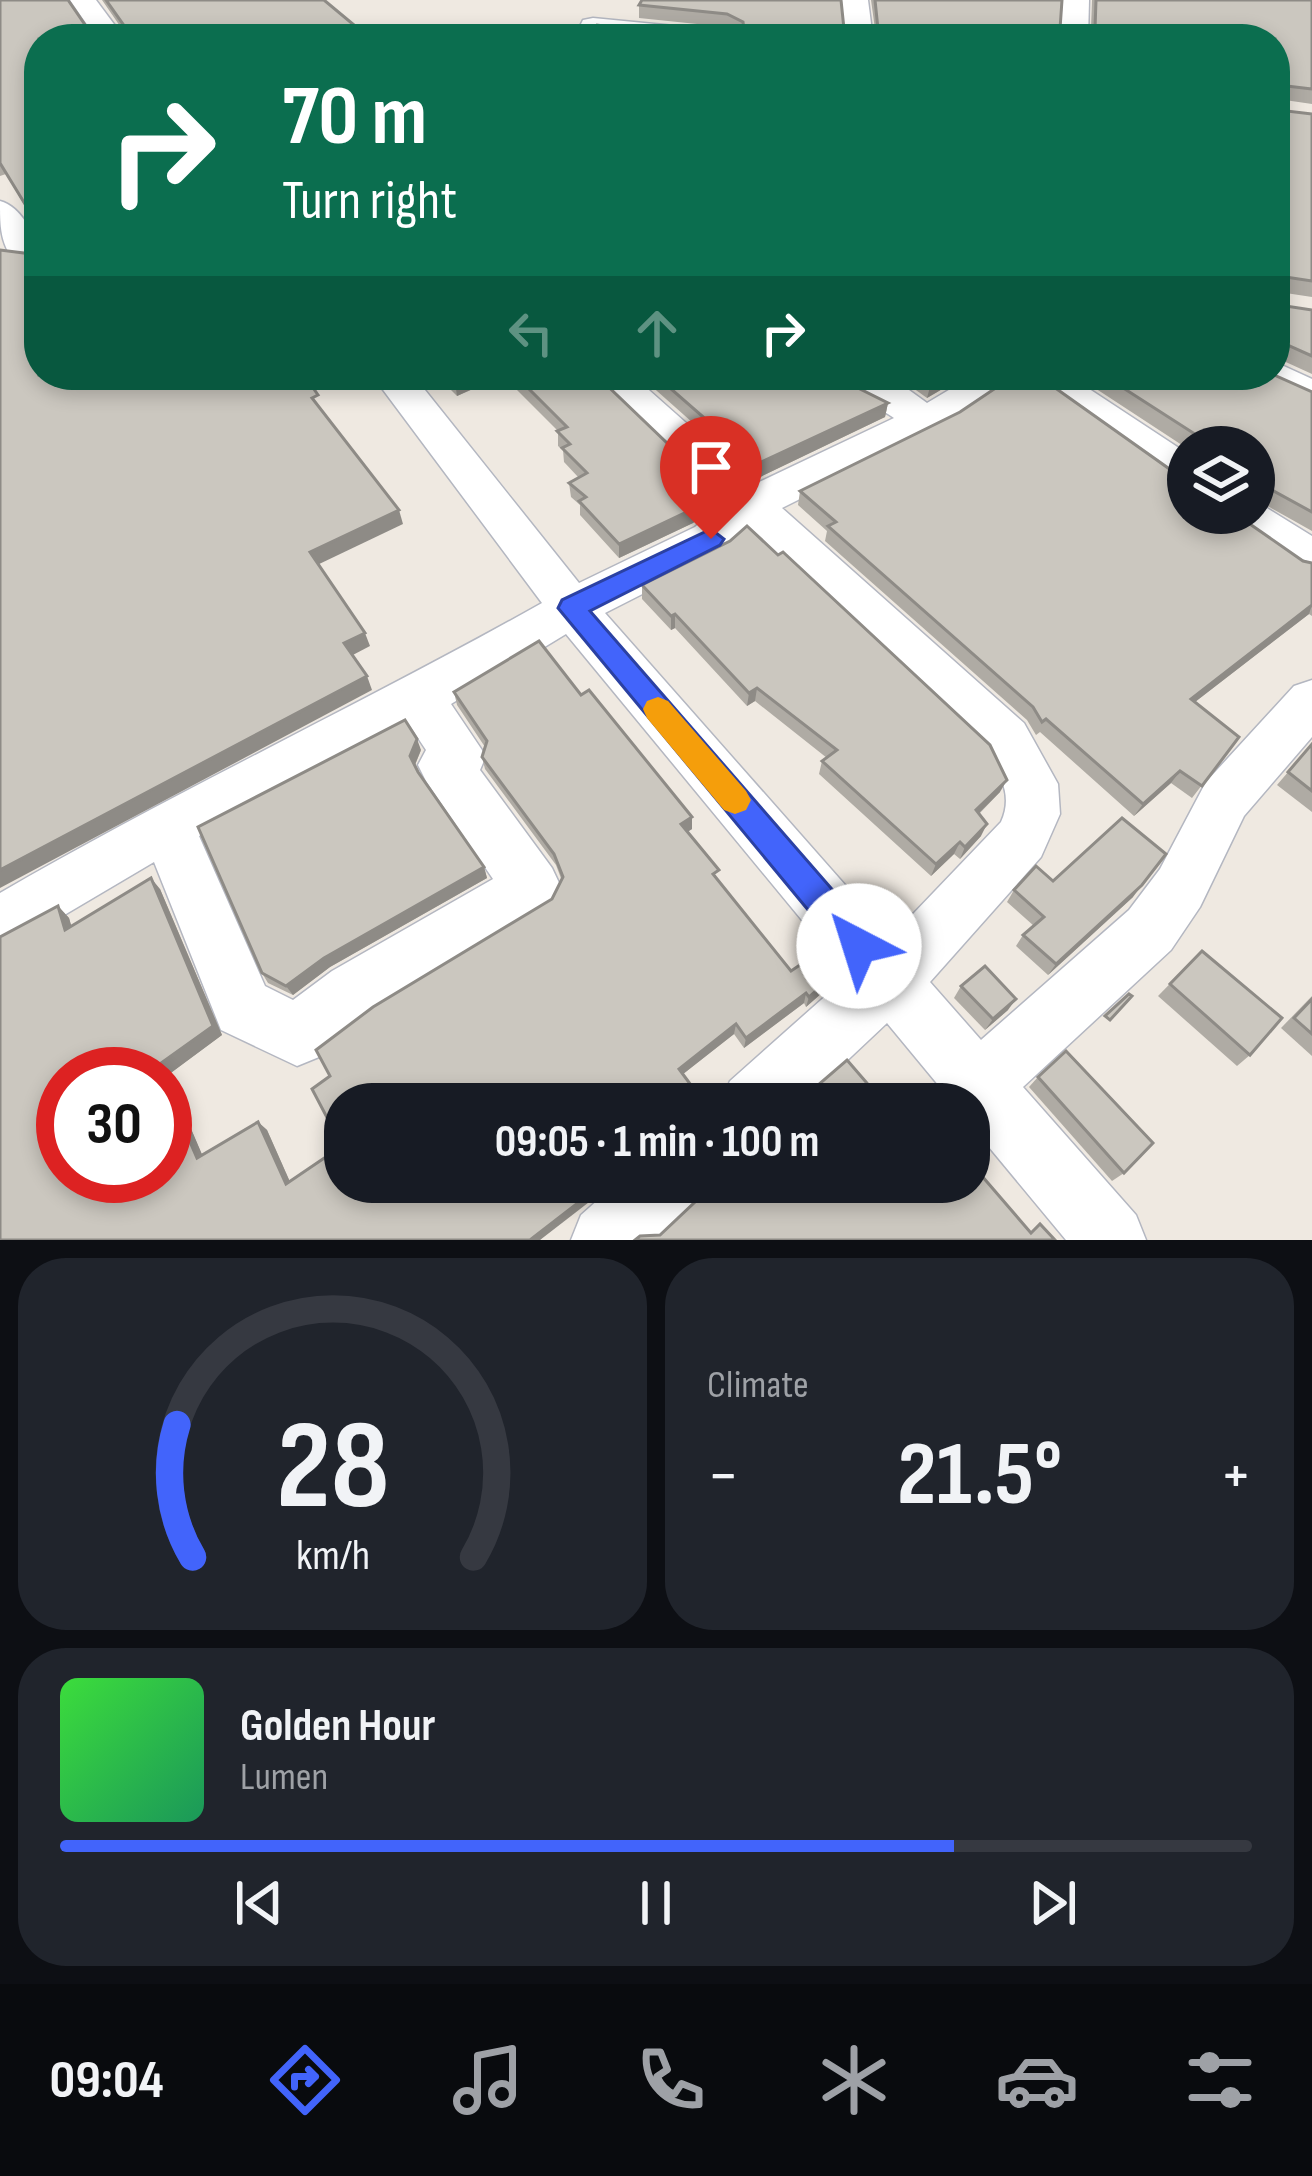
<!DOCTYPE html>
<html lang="en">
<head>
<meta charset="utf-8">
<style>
	body { margin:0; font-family:"Sofia Sans Condensed",sans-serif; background:#20242c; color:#f1f3f6; height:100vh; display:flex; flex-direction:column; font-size:45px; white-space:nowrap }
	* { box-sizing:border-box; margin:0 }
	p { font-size:39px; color:#9ea1a6 }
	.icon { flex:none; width:66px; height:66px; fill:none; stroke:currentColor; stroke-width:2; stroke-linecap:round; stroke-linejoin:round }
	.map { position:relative; height:1240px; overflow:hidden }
	.side { display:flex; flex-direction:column; gap:18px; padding:18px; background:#0d0f14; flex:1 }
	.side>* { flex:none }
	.hud { position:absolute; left:24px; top:24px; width:1266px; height:366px; border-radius:48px; box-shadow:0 6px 18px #0003; background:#0b6e4f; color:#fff; overflow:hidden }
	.controls { position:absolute; left:1167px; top:426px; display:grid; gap:24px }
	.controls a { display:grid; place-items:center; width:108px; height:108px; border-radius:50%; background:#171b24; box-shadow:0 6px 18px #0003; font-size:60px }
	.speed { position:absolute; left:36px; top:1047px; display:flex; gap:24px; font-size:60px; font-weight:700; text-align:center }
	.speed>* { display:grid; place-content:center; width:156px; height:156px; border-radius:50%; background:#171b24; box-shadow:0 6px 18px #0003; line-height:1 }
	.speed .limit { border:18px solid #d22; background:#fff; color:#111 }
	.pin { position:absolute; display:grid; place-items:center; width:102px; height:102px; color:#fff; margin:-123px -51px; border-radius:50% 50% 50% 0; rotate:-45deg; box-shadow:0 0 12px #0007 }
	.pin .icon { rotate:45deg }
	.me { position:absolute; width:132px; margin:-66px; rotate:320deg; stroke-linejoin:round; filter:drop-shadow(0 0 9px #0008) }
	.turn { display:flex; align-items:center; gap:42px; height:252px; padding:0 60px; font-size:54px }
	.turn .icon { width:156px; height:156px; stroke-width:2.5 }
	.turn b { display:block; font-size:84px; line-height:102px }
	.lanes { display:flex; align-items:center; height:114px; padding:0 60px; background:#0003; justify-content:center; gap:60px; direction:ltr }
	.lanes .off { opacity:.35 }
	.big { font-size:90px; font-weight:700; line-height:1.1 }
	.side .card { flex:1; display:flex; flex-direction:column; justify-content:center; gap:18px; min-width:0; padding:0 42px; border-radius:48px; background:#20242c }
	.side .dial { align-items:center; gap:0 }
	.dial svg { height:312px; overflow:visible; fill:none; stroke:#363941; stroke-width:7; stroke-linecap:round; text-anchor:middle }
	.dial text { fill:#f1f3f6; stroke:none }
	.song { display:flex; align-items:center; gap:36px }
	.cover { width:144px; height:144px; border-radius:18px; background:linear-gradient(135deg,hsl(120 70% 55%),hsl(150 70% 35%)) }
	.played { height:12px; border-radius:6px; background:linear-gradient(90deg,#4264fb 75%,#363941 75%) }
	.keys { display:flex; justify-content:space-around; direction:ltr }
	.heat { display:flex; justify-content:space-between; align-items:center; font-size:66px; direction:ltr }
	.side .tiles { flex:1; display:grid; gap:18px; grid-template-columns:1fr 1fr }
	.card:last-child { grid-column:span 2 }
	.trip { position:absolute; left:324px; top:1083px; width:666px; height:120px; border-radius:48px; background:#171b24; box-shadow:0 6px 18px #0003; font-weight:700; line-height:120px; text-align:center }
	.menu { display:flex; height:192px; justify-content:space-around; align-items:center; background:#090b0e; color:#9ea1a6 }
	.menu .icon { width:84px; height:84px }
	.menu .active { color:#4264fb }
	.menu b { font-size:54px; color:#f1f3f6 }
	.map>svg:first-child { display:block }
</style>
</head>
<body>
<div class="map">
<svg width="1312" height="1240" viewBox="0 0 1312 1240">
	<rect width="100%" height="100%" fill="#efe9e1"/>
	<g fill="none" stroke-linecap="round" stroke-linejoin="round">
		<defs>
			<g id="street">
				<polygon points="70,0 96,0 125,39 97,39"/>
				<polygon points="842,0 868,0 873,39 845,39"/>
				<polygon points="1063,0 1089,0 1088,39 1060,39"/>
				<polygon points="593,18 726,31 740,39 643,39 583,32 580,26 583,20"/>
				<path d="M0 201C23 207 39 241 39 264L15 263C0 242 0 227 0 201Z"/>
				<polygon points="1275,362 1312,379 1312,409 1261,383 1256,375 1275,375"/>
				<path d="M372 375H413L579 583 695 527 722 504 588 375H632L755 484 894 418C871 401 843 401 825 375L891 377 927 403 974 375H1068L1188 454V490L1173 486 1022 376 954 422 782 508 1024 723 1058 784 1060 814 1041 857 930 982 981 1040 1129 910 1160 869 1206 782 1294 686 1312 680V737L1244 816 1200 907 1171 950 1023 1087 1136 1215 1146 1240H1066L969 1123V1104H954L887 1023 801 1104H720L730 1081 848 976 566 634 451 704 486 756 480 770 552 868 561 887 552 906 376 1013 319 1057 297 1066 221 1030 154 862 0 953V893C177 790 363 704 542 603ZM750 530 988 755C1001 776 1013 796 1001 822L891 937 605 613 727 551ZM410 726 426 750 418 765 426 781 493 879 332 971 293 1000 265 986 199 836Z"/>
				<polygon points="1254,500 1312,536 1312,576 1296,571 1228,524 1222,513 1254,513"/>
				<polygon points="618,1182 703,1182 693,1206 657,1240 571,1240 581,1215"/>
			</g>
		</defs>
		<use href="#street" stroke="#b4b7c1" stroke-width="3"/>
		<use href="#street" fill="#fff" fill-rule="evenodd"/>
	</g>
	<g fill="#afaba4">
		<polygon points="0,0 88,29 120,31 122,29 102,0 324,0 357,38 39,39 39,230 6,174 0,176"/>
		<polygon points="642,0 844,29 875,29 871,0 1062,0 1060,29 1091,29 1092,0 1312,0 1312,104 1278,99 1278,110 1312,114 1312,297 1279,292 1279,305 1312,310 1312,374 1277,358 1275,362 1275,39 643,31 731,29 726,27 639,18 639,5"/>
		<polygon points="436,375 596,375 715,504 693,523 619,558 580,515 580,505 571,497 569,483 579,478 564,462 563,450 558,446 558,431 503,376 457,396"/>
		<polygon points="639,375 835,375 840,379 888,403 885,417 756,479"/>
		<polygon points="895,375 966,375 927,398"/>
		<polygon points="1075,375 1274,375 1312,392 1312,531 1255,499 1254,501 1254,447 1188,447 1188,449"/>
		<polygon points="960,412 1188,513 1312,563 1312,616 1309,614 1195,702 1239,737 1192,798 1171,783 1134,816 1040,732 1036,735 1027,720 825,541 827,531 798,505 800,491"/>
		<polygon points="642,585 1000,792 979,814 981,836 960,859 954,854 931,876 819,774 822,761 827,758 755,701 747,706 675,628 671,630 642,599"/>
		<polygon points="454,692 581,695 692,817 692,829 687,832 718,880 791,971 840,977 806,1007 804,1003 744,1048 734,1034 683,1074 540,1240 0,1240 58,906 69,918 71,926 160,889 222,1035 168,1075 202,1155 258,1122 267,1130 290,1182 342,1146 330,1076 552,899 562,881 556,865 485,769 482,757 485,747 457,705"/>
		<polygon points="1312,744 1312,812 1277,785"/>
		<polygon points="421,750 415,765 418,772 484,867 487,878 330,967 293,995 268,983 262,973"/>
		<polygon points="1014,890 1133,897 1048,975 1016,946 1023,935 1034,926 1007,902"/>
		<polygon points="1202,951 1250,1055 1237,1066 1158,996"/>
		<polygon points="961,986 1008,1010 985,1030 954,998"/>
		<polygon points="1312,996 1312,1056 1281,1028"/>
		<polygon points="1038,1077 1124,1173 1112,1181 1029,1087"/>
	</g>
	<g fill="#8e8b86">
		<polygon points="354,25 357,38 355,39 345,32"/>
		<polygon points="470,375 503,375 457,396 455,382"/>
		<polygon points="945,375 966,375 927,398 931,383"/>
		<polygon points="888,403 885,417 756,479 757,464"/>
		<polygon points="716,490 715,504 693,523 619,558 619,544"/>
		<polygon points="399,510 403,524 315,566 310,552"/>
		<polygon points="1312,605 1309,614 1182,712 1191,699"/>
		<polygon points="675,614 675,628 671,630 671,616"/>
		<polygon points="365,633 370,646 349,657 344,643"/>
		<polygon points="367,676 372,690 0,888 0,870"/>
		<polygon points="757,688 755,701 747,706 749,693"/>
		<polygon points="417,739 421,750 414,767 410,756"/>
		<polygon points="1180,771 1171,783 1134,816 1143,804"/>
		<polygon points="1007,780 1000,792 970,822 976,810"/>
		<polygon points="692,817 692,829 681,836 681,824"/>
		<polygon points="987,824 981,836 960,859 965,847"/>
		<polygon points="960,842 954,854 931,876 936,864"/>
		<polygon points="484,867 487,878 330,967 293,995 286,986 324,958"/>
		<polygon points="151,878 160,889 222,1035 168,1075 207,1166 197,1158 165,1084 165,1074 161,1074 157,1066"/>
		<polygon points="1142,885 1133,897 1048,975 1056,964"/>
		<polygon points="58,906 69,918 76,941 65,930"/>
		<polygon points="844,967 840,977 806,1007 809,997"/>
		<polygon points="806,993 804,1003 744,1048 746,1038"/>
		<polygon points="1016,999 1008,1010 985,1030 993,1019"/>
		<polygon points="736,1024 734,1034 678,1078 679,1069"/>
		<polygon points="258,1122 267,1130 294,1191 286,1184"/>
		<polygon points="605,1182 615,1182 540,1240 530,1240"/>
	</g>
	<g fill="#cbc7bf" stroke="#8e8b86" stroke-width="3">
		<polygon points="0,0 68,0 88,29 120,31 125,27 106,0 324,0 354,25 345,32 354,39 39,39 39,227 0,163"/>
		<polygon points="642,0 841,0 844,29 878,29 875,0 1062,0 1060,29 1095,29 1096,0 1312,0 1312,89 1278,85 1278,110 1312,114 1312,281 1279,276 1279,305 1312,310 1312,356 1285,344 1278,348 1278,356 1275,356 1275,39 586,39 597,25 643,31 744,29 743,22 727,14 639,5"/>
		<polygon points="39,238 39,375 304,375 318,395 312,398 399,510 310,552 365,633 344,643 367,676 0,870 0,250 32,254 36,239"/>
		<polygon points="448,375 470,375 455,382"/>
		<polygon points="515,375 596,375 716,490 693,509 619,544 579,501 586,497 569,483 587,473 562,448 570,444 557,431 567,427"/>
		<polygon points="655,375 835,375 840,379 888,403 757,464"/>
		<polygon points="919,375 945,375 931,383"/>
		<polygon points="1015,375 1037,375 1178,475 1188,477 1188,513 1234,513 1303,561 1312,563 1312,605 1191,699 1239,737 1202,786 1180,771 1143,804 1046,719 1042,722 1033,707 828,526 836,522 800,491 960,412"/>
		<polygon points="1103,375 1274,375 1312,392 1312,512 1259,483 1258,494 1254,494 1254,447 1198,447 1198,436"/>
		<polygon points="747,526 778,555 783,552 990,745 1007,780 976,810 987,824 965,847 960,842 936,864 822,761 837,750 757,688 749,693 675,614 671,616 642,585 730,541"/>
		<polygon points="539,641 581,695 589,690 692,817 681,824 719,870 713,874 791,971 828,946 844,967 809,997 806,993 746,1038 736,1024 679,1069 705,1104 345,1104 345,1182 605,1182 530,1240 0,1240 0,937 58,906 65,930 151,878 213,1026 157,1066 161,1074 63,1074 63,1176 165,1176 165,1084 197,1158 258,1122 286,1184 342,1146 312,1089 330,1076 316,1050 373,1007 552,899 563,877 554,854 482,757 487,741 454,692"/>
		<polygon points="405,720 417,739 410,756 418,772 484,867 324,958 286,986 262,973 198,827"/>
		<polygon points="1312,744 1312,791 1288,772"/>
		<polygon points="1122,818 1166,854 1142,885 1056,964 1023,935 1044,917 1014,890 1036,866 1053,881"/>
		<polygon points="1202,951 1282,1018 1250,1055 1170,984"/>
		<polygon points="985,966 1016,999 993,1019 961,986"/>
		<polygon points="1129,994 1132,996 1110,1020 1105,1016"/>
		<polygon points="1312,999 1312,1034 1294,1018"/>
		<polygon points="1066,1051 1153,1143 1124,1173 1038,1077"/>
		<polygon points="847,1060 885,1104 796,1104"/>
		<polygon points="969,1161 1031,1233 1040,1224 1055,1240 635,1240 640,1236 660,1235 697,1200 706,1182 969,1182"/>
	</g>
	<polygon fill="#4264fb" stroke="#2b41a3" stroke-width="3" points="711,529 724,539 720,545 590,611 871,934 876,946 871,957 859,962 847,957 558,608 562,600"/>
	<polygon fill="#f59e0b" points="658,697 668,701 746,791 751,800 746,810 735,814 724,810 647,718 643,709 647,701"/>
</svg>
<div class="controls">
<a><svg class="icon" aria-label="layers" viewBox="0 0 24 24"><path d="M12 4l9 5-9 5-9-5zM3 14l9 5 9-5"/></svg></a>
</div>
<div class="speed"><div class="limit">30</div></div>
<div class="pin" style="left:711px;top:539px;background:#d93025"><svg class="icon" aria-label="arrive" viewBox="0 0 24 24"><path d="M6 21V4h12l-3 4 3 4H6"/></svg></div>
<svg class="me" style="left:859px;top:946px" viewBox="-20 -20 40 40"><circle r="19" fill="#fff"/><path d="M0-13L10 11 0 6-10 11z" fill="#4264fb"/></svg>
<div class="trip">09:05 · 1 min · 100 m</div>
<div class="hud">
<div class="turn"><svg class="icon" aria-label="right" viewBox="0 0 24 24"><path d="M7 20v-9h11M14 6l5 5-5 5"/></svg><div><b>70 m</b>Turn right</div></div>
<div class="lanes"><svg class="icon off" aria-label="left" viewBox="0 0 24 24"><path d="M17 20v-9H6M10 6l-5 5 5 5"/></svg><svg class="icon off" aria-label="ahead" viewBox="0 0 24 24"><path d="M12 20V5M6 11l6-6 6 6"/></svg><svg class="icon" aria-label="right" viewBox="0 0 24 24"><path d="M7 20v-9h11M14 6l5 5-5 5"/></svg></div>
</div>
</div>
<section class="side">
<div class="tiles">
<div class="card dial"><svg viewBox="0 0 100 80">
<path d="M14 69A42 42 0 1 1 86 69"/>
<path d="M14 69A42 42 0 0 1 10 35" stroke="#4264fb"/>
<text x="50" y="56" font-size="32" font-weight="700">28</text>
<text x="50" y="72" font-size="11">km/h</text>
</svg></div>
<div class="card"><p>Climate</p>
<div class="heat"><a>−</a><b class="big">21.5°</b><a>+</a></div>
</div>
<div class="card">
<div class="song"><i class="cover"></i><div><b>Golden Hour</b><p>Lumen</p></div></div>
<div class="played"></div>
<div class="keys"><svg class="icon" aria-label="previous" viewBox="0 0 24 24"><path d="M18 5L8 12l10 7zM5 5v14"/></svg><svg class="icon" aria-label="pause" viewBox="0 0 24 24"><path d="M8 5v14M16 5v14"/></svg><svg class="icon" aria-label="next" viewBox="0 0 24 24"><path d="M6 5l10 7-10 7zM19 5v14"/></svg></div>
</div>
</div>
</section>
<nav class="menu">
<b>09:04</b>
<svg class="icon active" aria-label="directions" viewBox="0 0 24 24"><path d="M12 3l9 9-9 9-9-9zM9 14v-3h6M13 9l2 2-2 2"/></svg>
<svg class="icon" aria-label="music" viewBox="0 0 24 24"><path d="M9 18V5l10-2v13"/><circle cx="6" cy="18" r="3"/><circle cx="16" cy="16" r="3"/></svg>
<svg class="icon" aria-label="phone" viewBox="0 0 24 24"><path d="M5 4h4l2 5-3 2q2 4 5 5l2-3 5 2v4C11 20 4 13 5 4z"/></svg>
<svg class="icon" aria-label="climate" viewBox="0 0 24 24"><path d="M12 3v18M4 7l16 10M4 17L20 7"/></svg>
<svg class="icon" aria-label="car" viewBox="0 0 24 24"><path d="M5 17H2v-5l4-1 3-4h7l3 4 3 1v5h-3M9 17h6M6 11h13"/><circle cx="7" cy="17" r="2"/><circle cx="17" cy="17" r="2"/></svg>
<svg class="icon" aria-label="filters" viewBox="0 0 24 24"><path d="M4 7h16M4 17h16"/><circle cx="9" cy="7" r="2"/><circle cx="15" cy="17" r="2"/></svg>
</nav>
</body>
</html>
